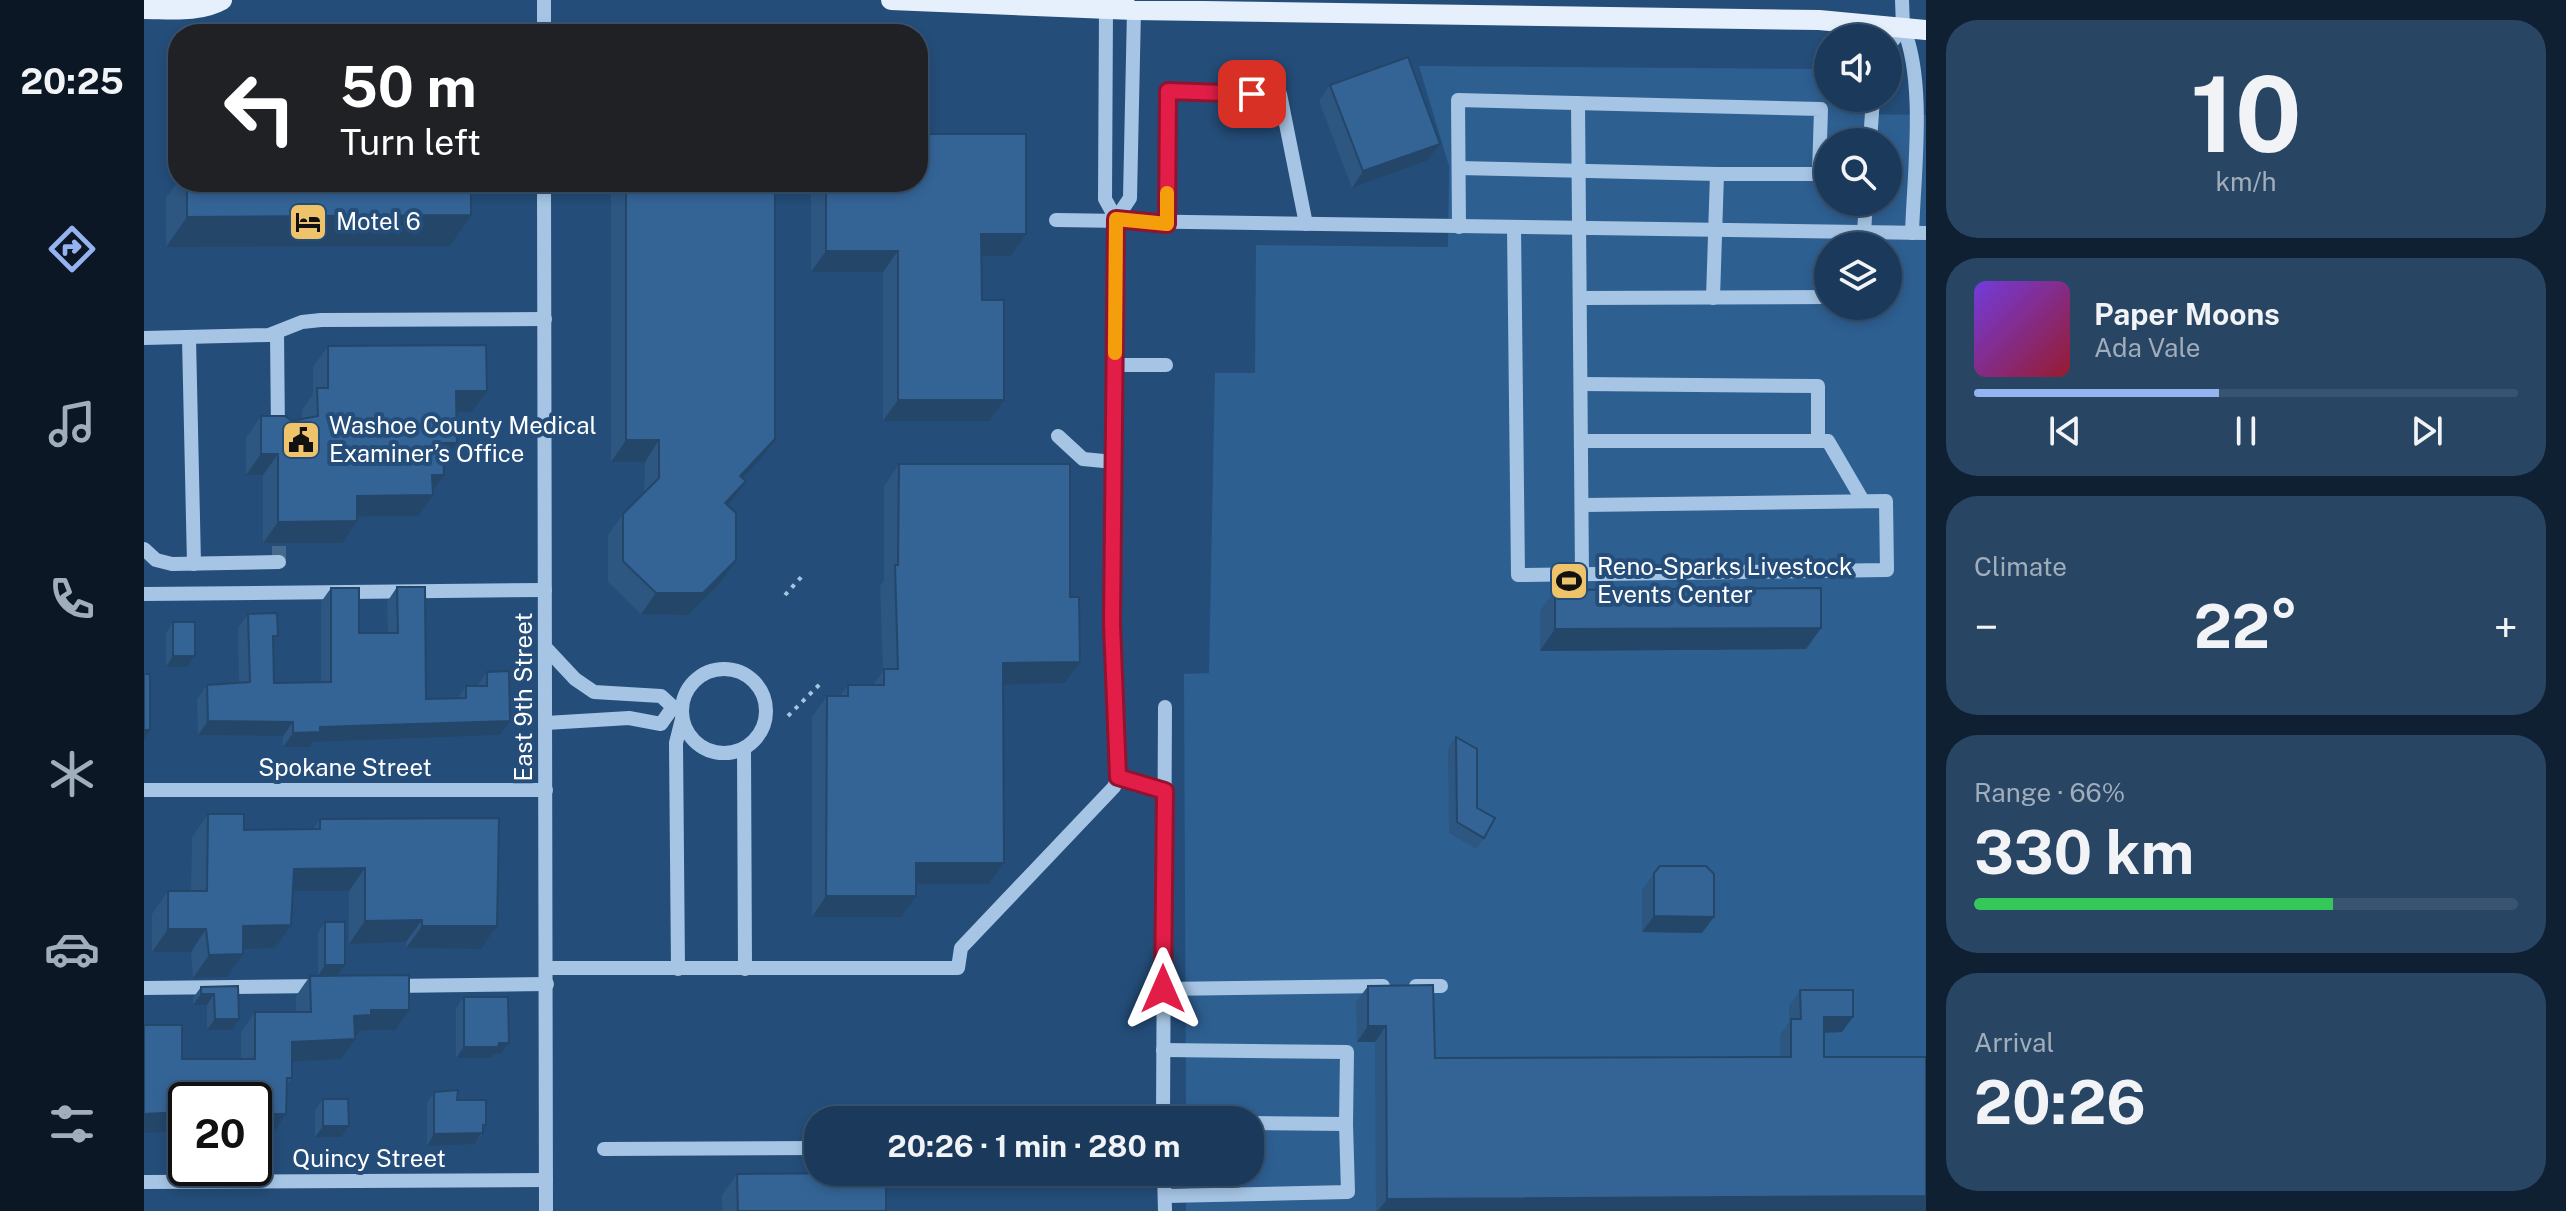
<!DOCTYPE html>
<html lang="en">
<head>
<meta charset="utf-8">
<style>
	body { margin:0; font-family:"Public Sans",sans-serif; background:#284564; color:#f1f3f6; height:100vh; display:flex; flex-direction:column; font-size:30px; white-space:nowrap }
	* { box-sizing:border-box; margin:0 }
	p { font-size:26px; color:#a0adbb }
	.icon { flex:none; width:44px; height:44px; fill:none; stroke:currentColor; stroke-width:2; stroke-linecap:round; stroke-linejoin:round }
	.map { position:relative; flex:1; overflow:hidden }
	.side { display:flex; flex-direction:column; gap:20px; padding:20px; background:#0f2032; width:640px }
	.side>* { flex:none }
	.hud { position:absolute; left:24px; top:24px; width:760px; height:168px; border-radius:32px; box-shadow:0 4px 12px #0003,0 0 0 2px #395471; background:#202124; color:#fff; overflow:hidden }
	.tools { position:absolute; left:1670px; top:24px; display:grid; gap:16px }
	.tools a { display:grid; place-items:center; width:88px; height:88px; border-radius:50%; background:#1b3a5b; box-shadow:0 4px 12px #0003,0 0 0 2px #395471; font-size:40px }
	.speed { position:absolute; left:24px; top:1082px; display:flex; gap:16px; font-size:40px; font-weight:700; text-align:center }
	.speed>* { display:grid; place-content:center; width:104px; height:104px; border-radius:50%; background:#1b3a5b; box-shadow:0 4px 12px #0003,0 0 0 2px #395471; line-height:1 }
	.speed .limit { border:4px solid #111; border-radius:12px; background:#fff; color:#111 }
	.pin { position:absolute; display:grid; place-items:center; width:68px; height:68px; color:#fff; margin:-34px; border-radius:16px; box-shadow:0 4px 12px #0006 }
	.me { position:absolute; width:88px; margin:-44px; rotate:0deg; stroke-linejoin:round; filter:drop-shadow(0 0 6px #0008) }
	.turn { display:flex; align-items:center; gap:28px; height:168px; padding:0 40px; font-size:36px }
	.turn .icon { width:104px; height:104px; stroke-width:2.5 }
	.turn b { display:block; font-size:56px; line-height:68px }
	.big { font-size:60px; font-weight:700; line-height:1.1 }
	.side .widget { flex:1; display:flex; flex-direction:column; justify-content:center; gap:12px; min-width:0; padding:0 28px; border-radius:32px; background:#284564 }
	.side .dial { align-items:center; gap:0 }
	.dial b { font-size:104px; line-height:1 }
	.song { display:flex; align-items:center; gap:24px }
	.cover { width:96px; height:96px; border-radius:12px; background:linear-gradient(135deg,hsl(260 70% 55%),hsl(350 70% 35%)) }
	.played { height:8px; border-radius:4px; background:linear-gradient(90deg,#95b2f1 45%,#395471 45%) }
	.keys { display:flex; justify-content:space-around; direction:ltr }
	.heat { display:flex; justify-content:space-between; align-items:center; font-size:44px; direction:ltr }
	.charge { height:12px; border-radius:6px; background:linear-gradient(90deg,#34c759 66%,#395471 0) }
	.trip { position:absolute; left:660px; top:1106px; width:460px; height:80px; border-radius:32px; background:#1b3a5b; box-shadow:0 4px 12px #0003,0 0 0 2px #395471; font-weight:700; line-height:80px; text-align:center }
	main { display:flex; flex:1; min-height:0 }
	.menu { display:flex; flex-direction:column; width:144px; justify-content:space-around; align-items:center; background:#0b1724; color:#a0adbb }
	.menu .icon { width:56px; height:56px }
	.menu .on { color:#95b2f1 }
	.menu b { font-size:36px; color:#f1f3f6 }
	.map>svg:first-child { display:block }
</style>
</head>
<body>
<main>
<nav class="menu">
<b>20:25</b>
<svg class="icon on" aria-label="directions" viewBox="0 0 24 24"><path d="M12 3l9 9-9 9-9-9zM9 14v-3h6M13 9l2 2-2 2"/></svg>
<svg class="icon" aria-label="music" viewBox="0 0 24 24"><path d="M9 18V5l10-2v13"/><circle cx="6" cy="18" r="3"/><circle cx="16" cy="16" r="3"/></svg>
<svg class="icon" aria-label="phone" viewBox="0 0 24 24"><path d="M5 4h4l2 5-3 2q2 4 5 5l2-3 5 2v4C11 20 4 13 5 4z"/></svg>
<svg class="icon" aria-label="climate" viewBox="0 0 24 24"><path d="M12 3v18M4 7l16 10M4 17L20 7"/></svg>
<svg class="icon" aria-label="car" viewBox="0 0 24 24"><path d="M5 17H2v-5l4-1 3-4h7l3 4 3 1v5h-3M9 17h6M6 11h13"/><circle cx="7" cy="17" r="2"/><circle cx="17" cy="17" r="2"/></svg>
<svg class="icon" aria-label="filters" viewBox="0 0 24 24"><path d="M4 7h16M4 17h16"/><circle cx="9" cy="7" r="2"/><circle cx="15" cy="17" r="2"/></svg>
</nav>
<div class="map">
<svg width="1782" height="1211" viewBox="0 0 1782 1211">
	<rect width="100%" height="100%" fill="#244d79"/>
	<path fill="#2e5f91" fill-rule="evenodd" d="M1275 66 1673 69 1684 72V98H1705L1706 114 1782 115V1211H1042V1172H1106V1120H1042L1040 674 1065 673 1071 373H1111L1112 245 1304 247 1305 166ZM1684 142H1744V202H1684ZM1684 246H1744V306H1684Z"/>
	<g fill="none" stroke-linecap="round" stroke-linejoin="round">
		<polyline stroke="#45688d" stroke-width="14" stroke-dasharray="14 7" stroke-linecap="butt" points="135,525 135,562"/>
		<g stroke="#a6c5e4" stroke-width="4" stroke-dasharray="4 6" stroke-linecap="butt">
			<polyline points="641,595 661,573"/>
			<polyline points="644,716 678,682"/>
		</g>
		<g stroke="#a6c5e4" stroke-width="14">
			<polyline points="1758,0 1759,27"/>
			<polyline points="962,9 961,199 972,219 968,624 974,777"/>
			<polyline points="400,34 400,0"/>
			<path d="M1744 47 1759 27C1782 82 1770 171 1768 233"/>
			<polyline points="1434,103 1438,574"/>
			<polyline points="1726,142 1729,98"/>
			<polyline points="1315,168 1573,174"/>
			<polyline points="400,182 402,1211"/>
			<polyline points="972,219 986,198 990,10"/>
			<polyline points="912,220 1782,233"/>
			<polyline points="1023,224 1024,91 1136,94 1162,224"/>
			<polyline points="1315,227 1314,100 1677,109 1675,174 1573,174 1569,298"/>
			<polyline points="1370,227 1374,575 1743,570 1742,501 1440,505"/>
			<polyline points="1720,232 1722,202"/>
			<polyline points="1438,298 1684,297"/>
			<polyline points="133,333 134,432"/>
			<polyline points="0,338 125,335 158,322 177,320 401,319"/>
			<polyline points="45,338 50,564"/>
			<polyline points="971,365 1022,365"/>
			<polyline points="1439,384 1674,386 1674,441"/>
			<polyline points="914,436 939,459 970,462"/>
			<polyline points="1440,441 1684,441 1719,501"/>
			<polyline points="0,549 12,560 28,564 135,562"/>
			<polyline points="0,594 401,590"/>
			<polyline points="402,648 431,679 450,692 517,696 529,707 538,707"/>
			<circle cx="580" cy="711" r="42"/>
			<polyline points="402,723 485,718 517,724 529,707"/>
			<polyline points="600,749 601,969"/>
			<polyline points="0,790 402,790"/>
			<polyline points="403,968 814,968 817,948 970,787 974,777 1021,791"/>
			<polyline points="534,969 532,743 538,719"/>
			<polyline points="247,986 403,984"/>
			<polyline points="1272,986 1297,986"/>
			<polyline points="0,988 178,986"/>
			<polyline points="1019,989 1239,986"/>
			<polyline points="1019,1050 1203,1052 1202,1124 1106,1123"/>
			<polyline points="1019,1120 1021,707"/>
			<polyline points="460,1149 674,1148"/>
			<polyline points="1020,1172 1021,1211"/>
			<polyline points="0,1182 402,1180"/>
			<polyline points="1022,1196 1204,1192 1202,1124"/>
		</g>
		<g stroke="#e6effc" stroke-width="20">
			<polyline points="747,0 990,10 1675,20 1782,30"/>
			<path d="M0 9C26 9 55 13 78 0"/>
		</g>
	</g>
	<g fill="#2d5681">
		<polygon points="1186,85 1296,144 1284,160 1208,188 1175,101"/>
		<polygon points="34,181 34,182 327,182 327,215 306,246 22,247 22,198"/>
		<polygon points="467,182 631,182 616,460 599,479 587,502 584,506 592,560 577,582 544,615 497,614 464,582 464,535 479,514 500,493 501,462 467,462"/>
		<polygon points="667,182 774,182 882,234 867,256 837,256 838,300 860,400 845,421 739,421 739,272 667,272"/>
		<polygon points="184,346 328,412 312,412 313,443 300,463 289,491 274,516 213,517 213,521 199,543 119,543 119,475 102,475 102,438 117,416 148,421 158,419 158,410 169,394 169,367"/>
		<polygon points="755,464 926,597 936,662 921,683 859,684 860,863 845,884 772,884 772,896 757,917 668,917 668,717 683,696 696,696 704,685 729,685 739,671 736,586 740,581 740,486"/>
		<polygon points="253,587 282,699 314,698 322,686 333,686 343,672 366,721 356,735 169,742 166,747 139,747 139,736 54,735 53,699 63,685 95,683 94,628 104,614 129,642 130,683 177,682 177,602 187,588 215,633 244,633 243,602"/>
		<polygon points="1411,590 1677,628 1662,649 1396,651 1396,611"/>
		<polygon points="29,622 43,667 22,667 22,633"/>
		<polygon points="1312,737 1333,808 1340,838 1332,849 1305,833 1304,748"/>
		<polygon points="64,814 100,830 169,829 176,819 353,926 337,949 262,948 262,942 205,944 205,891 149,891 131,948 99,948 83,977 49,978 47,952 8,952 8,914 24,891 47,891 48,837"/>
		<polygon points="1510,873 1558,933 1498,932 1498,890"/>
		<polygon points="181,922 201,965 193,976 174,976 174,933"/>
		<polygon points="166,976 251,1030 217,1030 213,1035 210,1035 197,1059 148,1061 148,1078 142,1086 128,1134 110,1134 110,1100 42,1132 0,1133 0,1025 38,1059 97,1059 97,1032 111,1012 152,1012 152,996"/>
		<polygon points="94,986 95,1019 88,1030 63,1030 63,1005 49,1005 49,998 57,987"/>
		<polygon points="1224,986 1291,1058 1636,1057 1636,1035 1645,1022 1645,1006 1656,990 1698,1032 1680,1033 1680,1057 1782,1211 1232,1211 1231,1042 1213,1042 1212,1002"/>
		<polygon points="320,997 365,1043 357,1054 350,1054 347,1058 312,1058 312,1008"/>
		<polygon points="290,1092 313,1100 339,1130 339,1133 331,1144 283,1146 283,1103"/>
		<polygon points="179,1099 197,1137 171,1137 171,1110"/>
		<polygon points="593,1174 742,1211 578,1211 578,1195"/>
	</g>
	<g fill="#244669">
		<polygon points="1296,144 1284,160 1208,188 1219,171"/>
		<polygon points="327,215 306,246 22,247 43,217"/>
		<polygon points="837,234 882,234 867,256 822,256"/>
		<polygon points="682,251 754,251 739,272 667,272"/>
		<polygon points="312,391 343,391 328,412 297,412"/>
		<polygon points="754,400 860,400 845,421 739,421"/>
		<polygon points="631,439 616,460 581,498 596,476"/>
		<polygon points="482,440 515,440 501,462 467,462"/>
		<polygon points="299,443 313,443 298,464"/>
		<polygon points="117,454 134,454 119,475 102,475"/>
		<polygon points="288,475 300,475 286,495 289,495 274,516 198,517 213,496"/>
		<polygon points="602,481 587,502 566,524 581,503"/>
		<polygon points="213,521 199,543 119,543 134,522"/>
		<polygon points="592,560 577,582 544,615 497,614 512,593"/>
		<polygon points="1677,628 1662,649 1396,651 1411,629"/>
		<polygon points="29,656 51,656 43,667 22,667"/>
		<polygon points="936,662 921,683 844,685 859,663"/>
		<polygon points="64,721 149,722 139,736 54,735"/>
		<polygon points="366,721 356,735 169,742 166,747 139,747 149,733 176,727"/>
		<polygon points="0,730 6,730 0,739"/>
		<polygon points="772,863 860,863 845,884 757,884"/>
		<polygon points="221,868 205,891 134,891 150,869"/>
		<polygon points="682,896 772,896 757,917 668,917"/>
		<polygon points="1510,916 1570,917 1558,933 1498,932"/>
		<polygon points="278,920 262,942 205,944 221,921"/>
		<polygon points="147,925 131,948 83,949 99,926"/>
		<polygon points="278,926 353,926 337,949 262,948"/>
		<polygon points="24,929 62,929 47,952 8,952"/>
		<polygon points="99,954 83,977 49,978 65,955"/>
		<polygon points="181,965 201,965 193,976 174,976"/>
		<polygon points="57,994 70,994 63,1005 49,1005"/>
		<polygon points="227,1010 265,1010 251,1030 217,1030 213,1035 196,1036 210,1016"/>
		<polygon points="1680,1017 1709,1017 1698,1032 1669,1033"/>
		<polygon points="71,1019 95,1019 88,1030 63,1030"/>
		<polygon points="1224,1026 1242,1026 1231,1042 1213,1042"/>
		<polygon points="211,1039 197,1059 134,1062 148,1042"/>
		<polygon points="355,1043 365,1043 357,1054 350,1054 347,1058 312,1058 320,1047"/>
		<polygon points="110,1110 118,1110 110,1121"/>
		<polygon points="42,1112 42,1132 0,1133 0,1114"/>
		<polygon points="118,1114 142,1114 128,1134 110,1134 110,1125"/>
		<polygon points="339,1125 342,1125 331,1144 283,1146 290,1134"/>
		<polygon points="179,1126 205,1126 197,1137 171,1137"/>
		<polygon points="1782,1196 1782,1211 1234,1211 1243,1199"/>
	</g>
	<g fill="#346496" stroke="#244669" stroke-width="2">
		<polygon points="218,28 222,34 147,34 150,29"/>
		<polygon points="1264,57 1296,144 1219,171 1186,85"/>
		<polygon points="774,134 882,134 882,234 837,234 838,300 860,300 860,400 754,400 754,251 682,251 682,182 774,182"/>
		<polygon points="43,182 327,182 327,215 43,217"/>
		<polygon points="482,182 631,182 631,439 596,476 602,481 581,503 592,513 592,560 559,593 512,593 479,561 479,514 515,478 515,440 482,440"/>
		<polygon points="342,345 343,391 312,391 313,443 299,443 300,475 288,475 289,495 213,496 213,521 134,522 134,454 117,454 117,416 141,416 148,421 174,416 173,388 184,388 184,346"/>
		<polygon points="755,464 926,464 926,597 935,597 936,662 859,663 860,863 772,863 772,896 682,896 683,696 704,696 704,685 740,685 740,669 754,669 751,565 754,565"/>
		<polygon points="253,587 281,587 282,699 322,698 322,686 343,686 343,672 365,671 366,721 176,727 176,732 149,733 149,722 64,721 63,685 106,682 104,614 133,613 134,636 129,636 130,683 187,682 187,588 215,588 215,633 254,633"/>
		<polygon points="1677,588 1677,628 1411,629 1411,590"/>
		<rect x="29" y="622" width="22" height="34"/>
		<rect x="0" y="674" width="6" height="56"/>
		<polygon points="1312,737 1333,749 1333,808 1351,818 1340,838 1313,822"/>
		<polygon points="64,814 100,814 100,830 176,829 176,819 355,818 353,926 278,926 278,920 221,921 221,868 150,869 147,925 99,926 99,954 65,955 62,929 24,929 24,891 63,891"/>
		<polygon points="1516,866 1562,866 1570,874 1570,917 1510,916 1510,873"/>
		<rect x="181" y="922" width="20" height="43"/>
		<polygon points="265,975 265,1010 227,1010 227,1015 210,1016 211,1039 148,1042 148,1078 143,1078 142,1114 118,1114 118,1110 110,1110 110,1100 42,1100 42,1112 0,1114 0,1025 38,1025 38,1059 111,1059 111,1012 167,1012 166,976"/>
		<polygon points="1289,985 1291,1058 1647,1057 1647,1019 1657,1019 1656,990 1709,990 1709,1017 1680,1017 1680,1057 1782,1057 1782,1196 1243,1199 1242,1026 1224,1026 1224,986"/>
		<polygon points="94,986 95,1019 71,1019 70,994 57,994 57,987"/>
		<polygon points="320,997 364,997 365,1043 355,1043 354,1047 320,1047"/>
		<polygon points="314,1090 313,1100 342,1100 342,1125 339,1125 339,1133 290,1134 290,1092"/>
		<polygon points="179,1099 204,1099 205,1126 179,1126"/>
		<polygon points="742,1173 742,1211 594,1211 593,1174"/>
	</g>
	<g fill="none" stroke-linecap="round" stroke-linejoin="round">
		<defs>
			<polyline id="route" points="1019,989 1021,791 974,777 968,624 972,219 1023,224 1024,91 1108,94"/>
		</defs>
		<use href="#route" stroke="#92132f" stroke-width="20"/>
		<use href="#route" stroke="#e11d48" stroke-width="14"/>
		<polyline stroke="#f59e0b" stroke-width="14" points="971,353 972,219 1023,224 1023,193"/>
	</g>
	<defs>
		<symbol id="hotel-square" viewBox="-11 -11 22 22"><rect x="-9" y="-9" width="18" height="18" rx="4" fill="#eec36a" stroke="#244d79"/><path d="M-6-4.5h1.5V1H6V5H4.5V3h-9V5H-6ZM-4 0a1.8 1.8 0 1 1 3.6 0ZM.5 0V-2.5h3Q6-2.5 6 0Z" fill="#111"/></symbol>
		<symbol id="civic-square" viewBox="-11 -11 22 22"><rect x="-9" y="-9" width="18" height="18" rx="4" fill="#eec36a" stroke="#244d79"/><path d="M-.6-6.5H3V-4.5H.6V-3L4-1V1h2V6H-6V1h2V-1L-.6-3ZM-1.2 2.5V6h2.4V2.5Z" fill="#111"/></symbol>
		<symbol id="stadium-square" viewBox="-11 -11 22 22"><rect x="-9" y="-9" width="18" height="18" rx="4" fill="#eec36a" stroke="#244d79"/><path d="M0-5a6.5 5 0 1 0 0 10a6.5 5 0 1 0 0-10ZM-3.5-1.8h7v3.6h-7Z" fill="#111"/></symbol>
	</defs>
	<g fill-rule="evenodd">
		<use href="#hotel-square" x="142" y="200" width="44" height="44"/>
		<use href="#civic-square" x="135" y="418" width="44" height="44"/>
		<use href="#stadium-square" x="1403" y="559" width="44" height="44"/>
	</g>
	<g text-anchor="middle" stroke-width="8" stroke-linejoin="round" paint-order="stroke">
		<g font-size="24" fill="#fff" stroke="#244d79" text-anchor="start">
			<text x="192" y="230">Motel 6</text>
			<text x="185" y="434">Washoe County Medical<tspan x="185" dy="28">Examiner’s Office</tspan></text>
			<text x="1453" y="575">Reno-Sparks Livestock<tspan x="1453" dy="28">Events Center</tspan></text>
		</g>
		<g font-size="24" fill="#fff" stroke="#244d79">
			<text transform="translate(380 697) rotate(-90)" y="8">East 9th Street</text>
			<text x="201" y="776">Spokane Street</text>
			<text x="225" y="1167">Quincy Street</text>
		</g>
	</g>
</svg>
<div class="tools">
<a><svg class="icon" aria-label="sound" viewBox="0 0 24 24"><path d="M4 9h4l5-4v14l-5-4H4zM17 9q2 3 0 6"/></svg></a>
<a><svg class="icon" aria-label="search" viewBox="0 0 24 24"><circle cx="10" cy="10" r="6"/><path d="M15 15l6 6"/></svg></a>
<a><svg class="icon" aria-label="layers" viewBox="0 0 24 24"><path d="M12 4l9 5-9 5-9-5zM3 14l9 5 9-5"/></svg></a>
</div>
<div class="speed"><div class="limit">20</div></div>
<div class="pin" style="left:1108px;top:94px;background:#d93025"><svg class="icon" aria-label="arrive" viewBox="0 0 24 24"><path d="M6 21V4h12l-3 4 3 4H6"/></svg></div>
<svg class="me" style="left:1019px;top:989px" viewBox="-20 -20 40 40"><path d="M0-17L14 15 0 8-14 15z" fill="#e11d48" stroke="#fff" stroke-width="4"/></svg>
<div class="trip">20:26 · 1 min · 280 m</div>
<div class="hud">
<div class="turn"><svg class="icon" aria-label="left" viewBox="0 0 24 24"><path d="M17 20v-9H6M10 6l-5 5 5 5"/></svg><div><b>50 m</b>Turn left</div></div>
</div>
</div>
<section class="side">
<div class="widget dial"><b>10</b><p>km/h</p></div>
<div class="widget">
<div class="song"><i class="cover"></i><div><b>Paper Moons</b><p>Ada Vale</p></div></div>
<div class="played"></div>
<div class="keys"><svg class="icon" aria-label="previous" viewBox="0 0 24 24"><path d="M18 5L8 12l10 7zM5 5v14"/></svg><svg class="icon" aria-label="pause" viewBox="0 0 24 24"><path d="M8 5v14M16 5v14"/></svg><svg class="icon" aria-label="next" viewBox="0 0 24 24"><path d="M6 5l10 7-10 7zM19 5v14"/></svg></div>
</div>
<div class="widget"><p>Climate</p>
<div class="heat"><a>−</a><b class="big">22°</b><a>+</a></div>
</div>
<div class="widget"><p>Range · 66%</p><b class="big">330 km</b><div class="charge"></div></div>
<div class="widget"><p>Arrival</p><b class="big">20:26</b></div>
</section>
</main>
</body>
</html>
